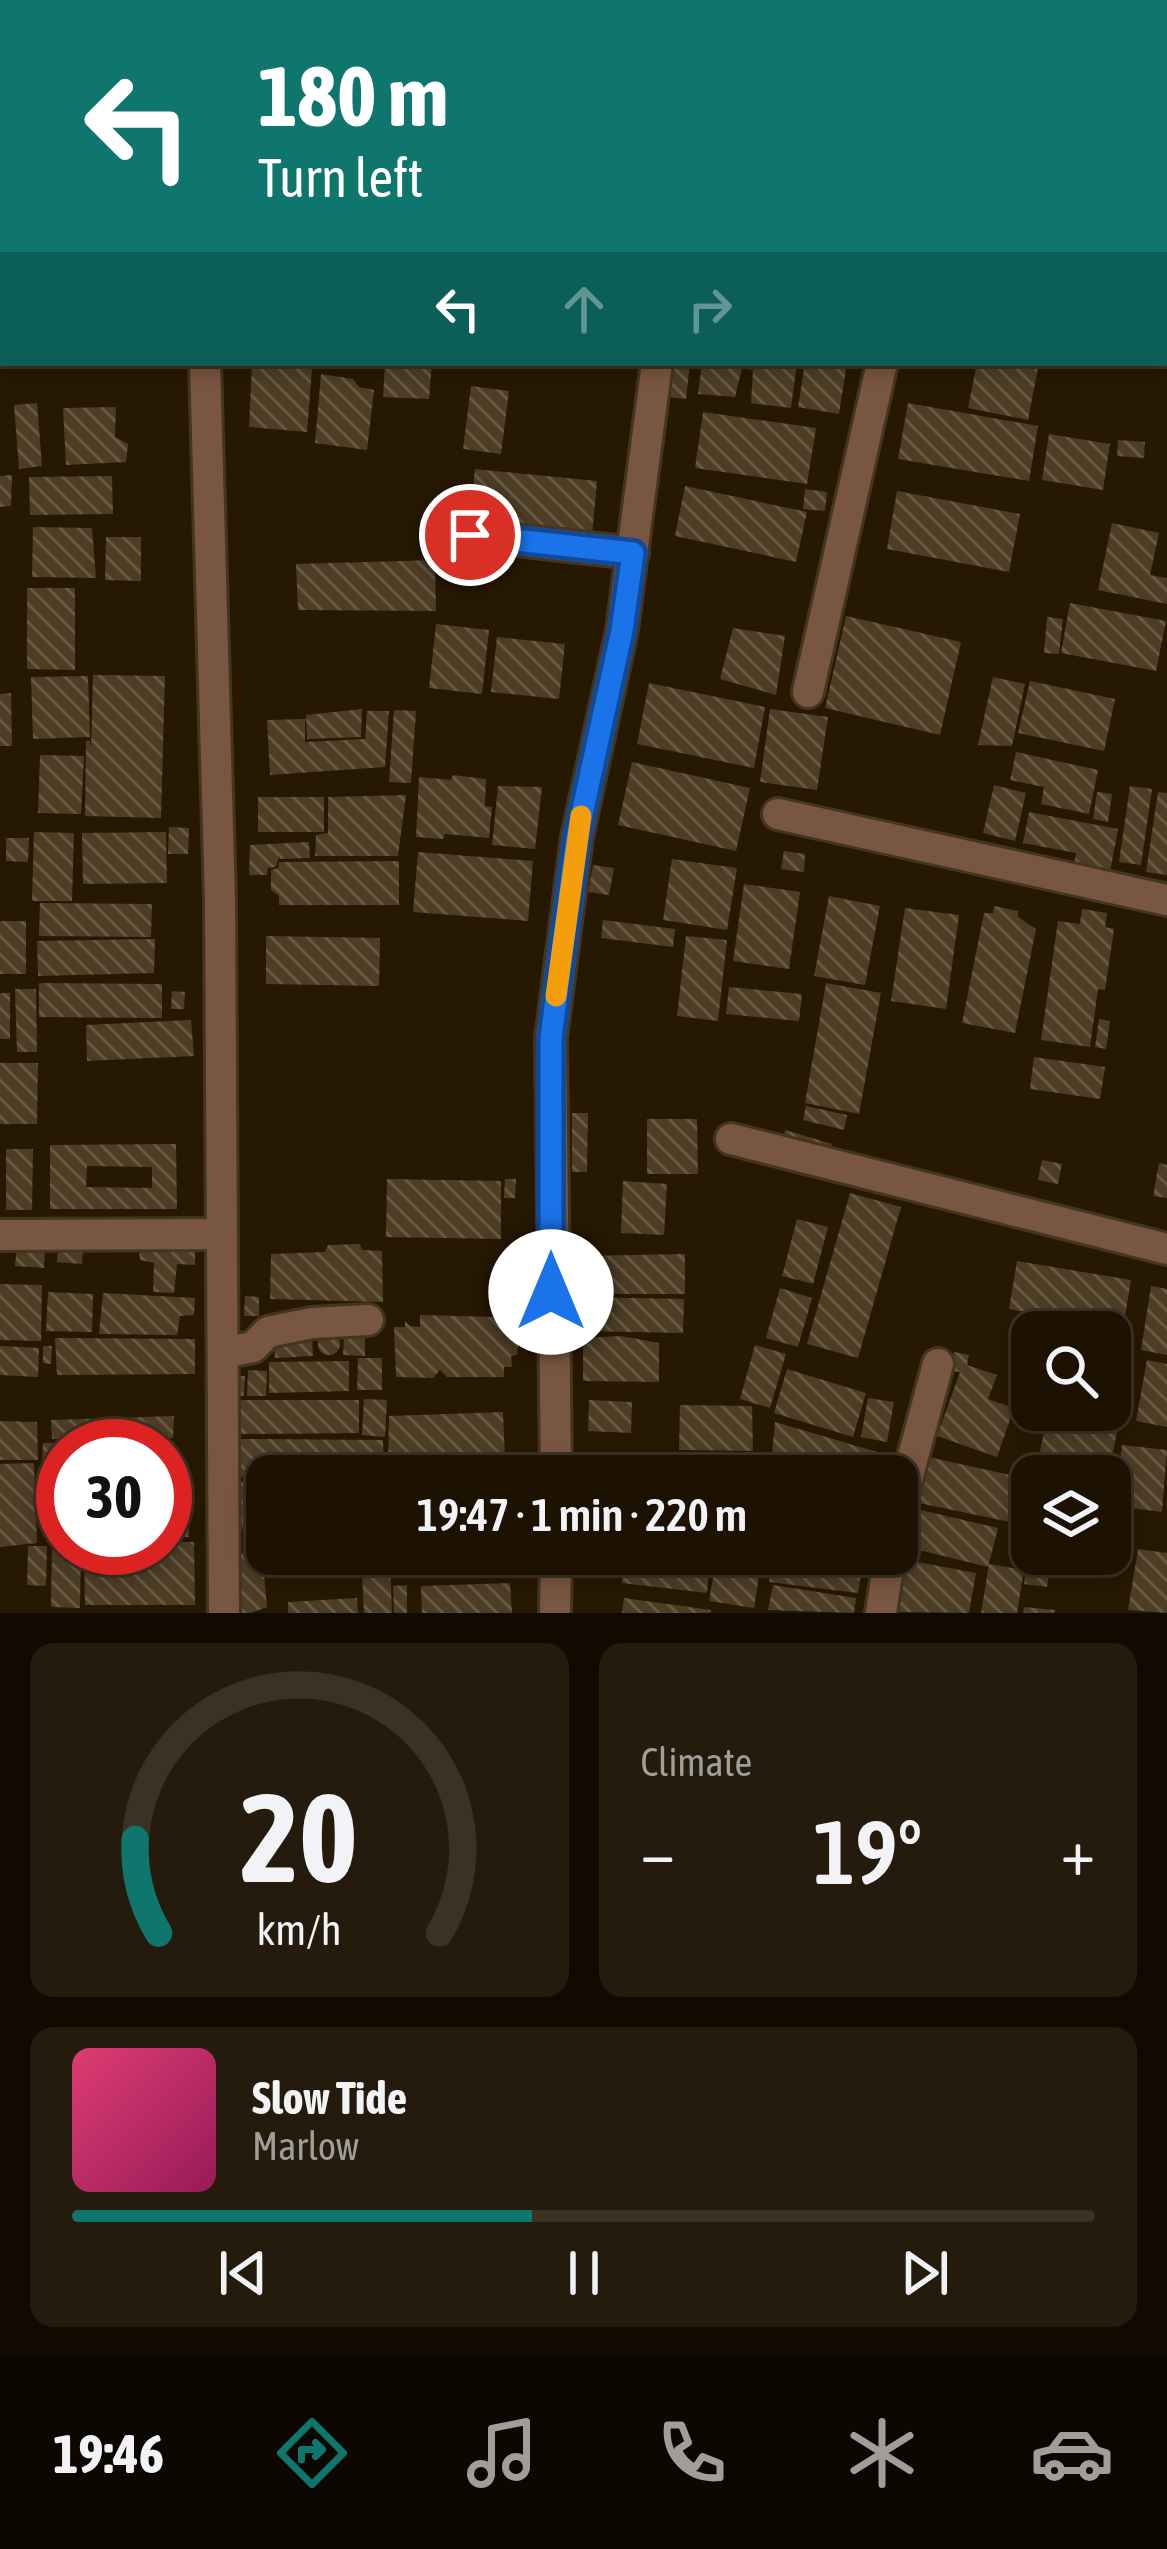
<!DOCTYPE html>
<html lang="en">
<head>
<meta charset="utf-8">
<style>
	body { margin:0; font-family:"Asap Condensed",sans-serif; background:#251b0c; color:#f1f3f6; height:100vh; display:flex; flex-direction:column; font-size:45px; white-space:nowrap }
	* { box-sizing:border-box; margin:0 }
	p { font-size:39px; color:#a09e99 }
	.icon { flex:none; width:66px; height:66px; fill:none; stroke:currentColor; stroke-width:2; stroke-linecap:round; stroke-linejoin:round }
	.map { position:relative; height:1613px; overflow:hidden }
	.drawer { display:flex; flex-direction:column; gap:30px; padding:30px; background:#100a01; flex:1 }
	.drawer>* { flex:none }
	.guide { position:absolute; left:0px; top:0px; width:1167px; height:366px; box-shadow:0 6px 18px #0003,0 0 0 3px #3b3224; background:#0f766e; color:#fff; overflow:hidden }
	.fabs { position:absolute; left:1011px; top:1311px; display:grid; gap:24px }
	.fabs a { display:grid; place-items:center; width:120px; height:120px; border-radius:24px; background:#1d1202; box-shadow:0 6px 18px #0003,0 0 0 3px #3b3224; font-size:60px }
	.speed { position:absolute; left:36px; top:1419px; display:flex; gap:24px; font-size:60px; font-weight:700; text-align:center }
	.speed>* { display:grid; place-content:center; width:156px; height:156px; border-radius:50%; background:#1d1202; box-shadow:0 6px 18px #0003,0 0 0 3px #3b3224; line-height:1 }
	.speed .limit { border:18px solid #d22; background:#fff; color:#111 }
	.pin { position:absolute; display:grid; place-items:center; width:102px; height:102px; color:#fff; margin:-51px; border:6px solid #fff; border-radius:50%; box-shadow:0 3px 12px #0007 }
	.me { position:absolute; width:132px; margin:-66px; rotate:0deg; stroke-linejoin:round; filter:drop-shadow(0 0 9px #0008) }
	.turn { display:flex; align-items:center; gap:42px; height:252px; padding:0 60px; font-size:54px }
	.turn .icon { width:156px; height:156px; stroke-width:2.5 }
	.turn b { display:block; font-size:84px; line-height:102px }
	.lanes { display:flex; align-items:center; height:114px; padding:0 60px; background:#0003; justify-content:center; gap:60px; direction:ltr }
	.lanes .off { opacity:.35 }
	.big { font-size:90px; font-weight:600; line-height:1.1 }
	.drawer .tile { flex:1; display:flex; flex-direction:column; justify-content:center; gap:18px; min-width:0; padding:0 42px; border-radius:24px; background:#251b0c }
	.drawer .dial { align-items:center; gap:0 }
	.dial svg { height:312px; overflow:visible; fill:none; stroke:#3b3224; stroke-width:7; stroke-linecap:round; text-anchor:middle }
	.dial text { fill:#f1f3f6; stroke:none }
	.song { display:flex; align-items:center; gap:36px }
	.cover { width:144px; height:144px; border-radius:18px; background:linear-gradient(135deg,hsl(340 70% 55%),hsl(330 70% 35%)) }
	.played { height:12px; border-radius:6px; background:linear-gradient(90deg,#0f766e 45%,#3b3224 45%) }
	.keys { display:flex; justify-content:space-around; direction:ltr }
	.heat { display:flex; justify-content:space-between; align-items:center; font-size:66px; direction:ltr }
	.drawer .tiles { flex:1; display:grid; gap:30px; grid-template-columns:1fr 1fr }
	.tile:last-child { grid-column:span 2 }
	.trip { position:absolute; left:246px; top:1455px; width:672px; height:120px; border-radius:24px; background:#1d1202; box-shadow:0 6px 18px #0003,0 0 0 3px #3b3224; font-weight:600; line-height:120px; text-align:center }
	.menu { display:flex; height:192px; justify-content:space-around; align-items:center; background:#0c0701; color:#a09e99 }
	.menu .icon { width:84px; height:84px }
	.menu .selected { color:#0f766e }
	.menu b { font-size:54px; color:#f1f3f6 }
	.map>svg:first-child { display:block }
</style>
</head>
<body>
<div class="map">
<svg width="1167" height="1613" viewBox="0 0 1167 1613">
	<defs>
		<pattern id="building-back-hatch" width="6" height="6" patternUnits="userSpaceOnUse" patternTransform="scale(3)"><rect width="6" height="6" fill="#4d3d25"/><path d="M-1 5l2 2M0 0l6 6M5-1l2 2" fill="none" stroke="#675944"/></pattern>
	</defs>
	<rect width="100%" height="100%" fill="#271802"/>
	<g fill="url(#building-back-hatch)" fill-rule="evenodd">
		<polygon points="385,363 432,363 429,399 383,397"/>
		<polygon points="670,363 690,363 686,399 666,397"/>
		<polygon points="702,363 797,363 791,408 751,403 753,370 742,368 735,397 698,394"/>
		<polygon points="805,363 847,363 839,414 798,407"/>
		<polygon points="977,363 1039,363 1028,420 968,408"/>
		<polygon points="252,364 312,369 307,432 249,427"/>
		<polygon points="321,374 353,379 359,387 374,390 367,450 315,443"/>
		<polygon points="471,386 509,391 501,454 463,449"/>
		<polygon points="37,403 42,466 19,469 14,405"/>
		<polygon points="908,403 1038,426 1029,481 898,459"/>
		<polygon points="116,407 115,437 128,444 126,462 66,465 63,408"/>
		<polygon points="703,412 816,428 807,484 695,468"/>
		<polygon points="1049,434 1110,444 1103,490 1042,480"/>
		<polygon points="1118,440 1145,442 1144,458 1117,456"/>
		<polygon points="475,469 597,481 592,536 469,524"/>
		<polygon points="12,475 11,506 0,507 0,476"/>
		<polygon points="112,476 113,514 30,515 29,477"/>
		<polygon points="685,486 807,512 796,562 675,536"/>
		<polygon points="805,489 827,492 825,511 803,509"/>
		<polygon points="897,491 1020,514 1009,572 887,549"/>
		<polygon points="1112,523 1159,533 1150,575 1167,578 1167,604 1098,590"/>
		<polygon points="33,527 92,528 96,578 32,577"/>
		<polygon points="106,537 141,537 141,581 105,580"/>
		<polygon points="435,560 436,611 298,610 296,564"/>
		<polygon points="27,588 75,588 75,670 27,669"/>
		<polygon points="1070,603 1166,621 1156,671 1061,653"/>
		<polygon points="846,616 961,642 940,735 825,708"/>
		<polygon points="1047,617 1063,619 1059,654 1044,653"/>
		<polygon points="436,624 489,630 482,694 429,688"/>
		<polygon points="733,628 785,636 776,695 720,679"/>
		<polygon points="497,637 565,644 559,699 491,692"/>
		<polygon points="93,675 165,676 161,818 85,816 86,741 90,741 91,750"/>
		<polygon points="88,676 90,737 33,739 31,677"/>
		<polygon points="993,677 1025,684 1012,746 978,745"/>
		<polygon points="1030,681 1115,699 1104,751 1018,733"/>
		<polygon points="649,683 765,707 754,768 637,744"/>
		<polygon points="11,693 12,746 0,746 0,694"/>
		<polygon points="362,709 361,737 307,739 306,715"/>
		<polygon points="770,709 828,717 817,790 760,782"/>
		<polygon points="394,710 416,711 411,783 389,782"/>
		<polygon points="367,711 389,711 385,767 270,775 267,720 305,719 305,742 365,739"/>
		<polygon points="1016,752 1098,770 1089,814 1041,804 1044,787 1010,780"/>
		<polygon points="40,755 84,756 81,814 38,813"/>
		<polygon points="632,762 750,788 736,851 618,825"/>
		<polygon points="453,775 486,779 485,806 492,807 489,838 445,834 443,839 416,837 419,777 451,780"/>
		<polygon points="994,785 1026,793 1015,841 983,833"/>
		<polygon points="498,786 542,787 535,849 492,845"/>
		<polygon points="1130,786 1152,789 1141,865 1119,862"/>
		<polygon points="1097,792 1112,794 1108,822 1093,819"/>
		<polygon points="1158,792 1167,793 1167,875 1146,872"/>
		<polygon points="406,795 398,856 315,856 316,835 328,833 328,797"/>
		<rect x="258" y="797" width="66" height="35"/>
		<polygon points="1029,812 1118,829 1110,872 1074,865 1076,853 1023,843"/>
		<polygon points="169,827 189,828 188,854 168,854"/>
		<polygon points="34,832 74,833 72,901 32,901"/>
		<polygon points="166,832 167,883 83,884 82,833"/>
		<polygon points="6,838 29,838 28,862 6,861"/>
		<polygon points="309,842 310,858 279,859 280,853 276,867 268,868 267,875 249,875 250,845"/>
		<polygon points="784,851 805,854 804,872 781,869"/>
		<polygon points="418,852 533,861 528,921 413,912"/>
		<polygon points="672,859 737,868 727,930 663,920"/>
		<polygon points="399,861 399,905 279,905 279,896 271,890 271,870 278,868 279,862"/>
		<polygon points="593,865 614,868 609,895 588,892"/>
		<polygon points="744,884 800,892 789,969 733,961"/>
		<polygon points="829,896 880,906 865,985 814,976"/>
		<polygon points="40,903 152,904 151,937 39,936"/>
		<polygon points="994,906 1018,911 1018,917 1036,929 1015,1033 962,1023 984,913 993,913"/>
		<polygon points="905,908 959,915 946,1009 891,1001"/>
		<polygon points="1082,909 1107,913 1105,927 1114,929 1105,990 1098,989 1090,1047 1041,1040 1058,921 1080,924"/>
		<polygon points="603,920 675,929 673,947 601,938"/>
		<rect x="0" y="921" width="26" height="53"/>
		<polygon points="266,936 380,938 379,986 266,984"/>
		<polygon points="686,936 727,940 718,1021 677,1016"/>
		<polygon points="155,939 154,973 38,976 37,941"/>
		<polygon points="39,983 162,984 162,1018 39,1017"/>
		<polygon points="826,983 881,993 859,1114 805,1103"/>
		<polygon points="729,987 802,994 799,1021 726,1014"/>
		<polygon points="15,989 36,989 37,1052 17,1052"/>
		<polygon points="172,991 185,992 184,1009 171,1009"/>
		<rect x="0" y="993" width="10" height="46"/>
		<polygon points="1099,1019 1110,1021 1106,1049 1095,1047"/>
		<polygon points="191,1020 194,1056 87,1061 86,1025"/>
		<polygon points="1034,1057 1105,1067 1100,1099 1030,1089"/>
		<polygon points="0,1063 38,1063 37,1124 0,1124"/>
		<polygon points="806,1106 847,1115 844,1130 803,1120"/>
		<polygon points="572,1113 588,1113 587,1172 572,1172"/>
		<polygon points="647,1119 697,1119 698,1174 647,1174"/>
		<polygon points="785,1130 832,1144 828,1157 782,1144"/>
		<path d="M176 1144 177 1209H50V1145ZM87 1166 152 1167V1188L86 1187Z"/>
		<polygon points="6,1149 33,1149 32,1210 6,1210"/>
		<polygon points="1042,1160 1062,1164 1058,1184 1038,1180"/>
		<polygon points="1159,1163 1167,1165 1167,1198 1153,1196"/>
		<polygon points="387,1179 501,1181 501,1239 386,1237"/>
		<polygon points="505,1179 516,1179 515,1198 504,1198"/>
		<polygon points="623,1181 667,1184 664,1235 621,1233"/>
		<polygon points="850,1193 901,1207 858,1358 807,1344"/>
		<polygon points="797,1219 828,1227 813,1284 782,1276"/>
		<polygon points="138,1242 195,1245 195,1265 177,1264 174,1293 153,1292 154,1263 140,1260"/>
		<polygon points="58,1244 83,1245 82,1264 57,1262"/>
		<polygon points="360,1244 362,1250 382,1251 383,1302 270,1299 271,1254 325,1252 328,1245"/>
		<polygon points="17,1247 45,1249 44,1268 15,1266"/>
		<polygon points="685,1254 685,1294 581,1294 580,1256"/>
		<polygon points="1017,1261 1131,1280 1123,1328 1009,1309"/>
		<polygon points="0,1284 42,1285 41,1341 0,1340"/>
		<polygon points="1151,1286 1167,1289 1167,1355 1141,1350"/>
		<polygon points="780,1288 812,1298 798,1347 766,1338"/>
		<polygon points="48,1292 93,1294 92,1332 46,1331"/>
		<polygon points="103,1293 195,1298 194,1315 180,1316 177,1335 99,1334"/>
		<polygon points="245,1296 259,1297 259,1316 244,1316"/>
		<polygon points="578,1297 684,1299 683,1333 577,1331"/>
		<polygon points="420,1315 499,1317 499,1324 511,1326 510,1337 519,1338 517,1355 511,1356 512,1367 504,1367 504,1377 447,1377 440,1370 433,1378 396,1377 394,1327 405,1327 405,1321 410,1326 420,1327"/>
		<circle cx="329" cy="1344" r="11"/>
		<polygon points="312,1336 313,1356 275,1358 274,1338"/>
		<polygon points="344,1336 365,1337 365,1356 343,1355"/>
		<polygon points="621,1336 659,1343 659,1382 583,1381 583,1338"/>
		<polygon points="55,1338 195,1339 195,1374 57,1375"/>
		<polygon points="755,1345 786,1354 770,1408 740,1399"/>
		<polygon points="0,1346 39,1348 38,1377 0,1375"/>
		<polygon points="43,1346 52,1346 51,1364 43,1363"/>
		<polygon points="954,1352 969,1355 967,1365 997,1375 988,1399 1014,1408 997,1457 937,1436 960,1372 951,1371"/>
		<polygon points="1110,1357 1129,1359 1123,1427 1094,1424 1096,1410 1110,1410"/>
		<polygon points="358,1358 382,1358 382,1390 357,1390"/>
		<polygon points="1147,1360 1167,1364 1167,1427 1136,1421"/>
		<polygon points="349,1361 349,1391 269,1393 269,1362"/>
		<polygon points="787,1369 866,1393 853,1437 774,1413"/>
		<polygon points="248,1370 267,1371 266,1396 247,1396"/>
		<polygon points="235,1376 245,1376 244,1396 235,1396"/>
		<polygon points="868,1398 894,1402 887,1442 861,1437"/>
		<polygon points="364,1399 387,1400 385,1437 362,1435"/>
		<polygon points="241,1400 359,1400 359,1433 241,1434"/>
		<polygon points="589,1400 632,1402 631,1433 588,1431"/>
		<polygon points="680,1405 752,1406 753,1451 679,1450"/>
		<polygon points="503,1412 505,1458 388,1462 389,1416"/>
		<polygon points="174,1416 173,1438 52,1439 51,1420"/>
		<polygon points="1047,1418 1117,1432 1108,1476 1035,1475"/>
		<polygon points="0,1421 37,1422 38,1460 0,1460"/>
		<polygon points="775,1422 877,1452 874,1476 770,1476"/>
		<polygon points="238,1439 383,1440 384,1475 239,1477"/>
		<polygon points="174,1441 174,1461 165,1461 165,1446 110,1446 110,1442"/>
		<polygon points="43,1443 63,1443 63,1499 40,1500"/>
		<polygon points="1122,1445 1167,1450 1162,1512 1115,1506"/>
		<polygon points="919,1455 1019,1477 1010,1522 909,1501"/>
		<polygon points="579,1458 597,1459 596,1476 578,1476"/>
		<polygon points="34,1463 37,1543 0,1547 0,1464"/>
		<polygon points="165,1466 171,1466 173,1498 189,1500 189,1537 165,1537"/>
		<polygon points="506,1468 507,1476 409,1476 409,1472"/>
		<polygon points="267,1481 267,1529 240,1529 239,1482"/>
		<polygon points="63,1501 63,1538 48,1539 45,1502"/>
		<polygon points="912,1508 998,1528 988,1567 903,1546"/>
		<polygon points="165,1542 194,1542 195,1605 85,1605 84,1548 165,1548"/>
		<polygon points="1029,1542 1032,1554 1052,1554 1047,1587 1024,1584"/>
		<polygon points="52,1544 81,1548 80,1608 51,1607"/>
		<polygon points="28,1546 47,1546 46,1586 27,1585"/>
		<polygon points="1138,1549 1167,1553 1167,1613 1128,1610"/>
		<polygon points="239,1553 262,1553 267,1607 251,1613 239,1613"/>
		<polygon points="361,1554 404,1554 390,1562 392,1613 364,1613"/>
		<polygon points="415,1554 512,1554 512,1572 415,1574"/>
		<polygon points="623,1554 710,1554 707,1593 622,1583"/>
		<polygon points="717,1554 762,1557 754,1608 709,1601"/>
		<polygon points="773,1554 863,1561 858,1593 769,1582"/>
		<polygon points="901,1559 976,1573 969,1613 893,1612"/>
		<polygon points="989,1564 1024,1570 1017,1613 981,1613"/>
		<polygon points="510,1583 512,1613 422,1613 421,1586"/>
		<polygon points="407,1585 407,1613 394,1613 393,1586"/>
		<polygon points="773,1585 856,1598 854,1613 768,1610"/>
		<polygon points="357,1598 358,1613 288,1613 288,1602"/>
		<polygon points="624,1598 711,1610 710,1613 622,1613"/>
		<polygon points="1024,1607 1055,1610 1054,1613 1023,1613"/>
	</g>
	<g fill="none" stroke-linecap="round" stroke-linejoin="round">
		<defs>
			<g id="minor">
				<polyline points="186,0 186,3"/>
				<polyline points="669,0 669,3"/>
				<polyline points="1027,3 1028,0"/>
				<polyline points="0,170 3,170"/>
				<polyline points="1164,259 1167,259"/>
				<polyline points="205,363 220,900 224,1613"/>
				<polyline points="470,535 633,553"/>
				<polyline points="808,692 882,363"/>
				<polyline points="778,814 1167,900"/>
				<polyline points="731,1139 1167,1249"/>
				<polyline points="0,1235 222,1234"/>
				<polyline points="223,1353 253,1347 268,1332 312,1323 368,1320"/>
				<polyline points="556,1476 551,1038 577,837 622,630 657,363"/>
				<polyline points="897,1516 938,1364"/>
				<polyline points="555,1613 556,1554"/>
				<polyline points="881,1613 890,1554"/>
			</g>
		</defs>
		<use href="#minor" stroke="#433520" stroke-width="36"/>
		<use href="#minor" stroke="#795641" stroke-width="30"/>
	</g>
	<g fill="none" stroke-linecap="round" stroke-linejoin="round">
		<defs>
			<polyline id="route" points="470,535 633,553 622,630 577,837 551,1038 551,1292"/>
		</defs>
		<use href="#route" stroke="#114b97" stroke-width="30"/>
		<use href="#route" stroke="#1a73e8" stroke-width="21"/>
		<polyline stroke="#f59e0b" stroke-width="21" points="556,996 581,816"/>
	</g>
</svg>
<div class="fabs">
<a><svg class="icon" aria-label="search" viewBox="0 0 24 24"><circle cx="10" cy="10" r="6"/><path d="M15 15l6 6"/></svg></a>
<a><svg class="icon" aria-label="layers" viewBox="0 0 24 24"><path d="M12 4l9 5-9 5-9-5zM3 14l9 5 9-5"/></svg></a>
</div>
<div class="speed"><div class="limit">30</div></div>
<div class="pin" style="left:470px;top:535px;background:#d93025"><svg class="icon" aria-label="arrive" viewBox="0 0 24 24"><path d="M6 21V4h12l-3 4 3 4H6"/></svg></div>
<svg class="me" style="left:551px;top:1292px" viewBox="-20 -20 40 40"><circle r="19" fill="#fff"/><path d="M0-13L10 11 0 6-10 11z" fill="#1a73e8"/></svg>
<div class="trip">19:47 · 1 min · 220 m</div>
<div class="guide">
<div class="turn"><svg class="icon" aria-label="left" viewBox="0 0 24 24"><path d="M17 20v-9H6M10 6l-5 5 5 5"/></svg><div><b>180 m</b>Turn left</div></div>
<div class="lanes"><svg class="icon" aria-label="left" viewBox="0 0 24 24"><path d="M17 20v-9H6M10 6l-5 5 5 5"/></svg><svg class="icon off" aria-label="ahead" viewBox="0 0 24 24"><path d="M12 20V5M6 11l6-6 6 6"/></svg><svg class="icon off" aria-label="right" viewBox="0 0 24 24"><path d="M7 20v-9h11M14 6l5 5-5 5"/></svg></div>
</div>
</div>
<section class="drawer">
<div class="tiles">
<div class="tile dial"><svg viewBox="0 0 100 80">
<path d="M14 69A42 42 0 1 1 86 69"/>
<path d="M14 69A42 42 0 0 1 8 45" stroke="#0f766e"/>
<text x="50" y="56" font-size="32" font-weight="700">20</text>
<text x="50" y="72" font-size="11">km/h</text>
</svg></div>
<div class="tile"><p>Climate</p>
<div class="heat"><a>−</a><b class="big">19°</b><a>+</a></div>
</div>
<div class="tile">
<div class="song"><i class="cover"></i><div><b>Slow Tide</b><p>Marlow</p></div></div>
<div class="played"></div>
<div class="keys"><svg class="icon" aria-label="previous" viewBox="0 0 24 24"><path d="M18 5L8 12l10 7zM5 5v14"/></svg><svg class="icon" aria-label="pause" viewBox="0 0 24 24"><path d="M8 5v14M16 5v14"/></svg><svg class="icon" aria-label="next" viewBox="0 0 24 24"><path d="M6 5l10 7-10 7zM19 5v14"/></svg></div>
</div>
</div>
</section>
<nav class="menu">
<b>19:46</b>
<svg class="icon selected" aria-label="directions" viewBox="0 0 24 24"><path d="M12 3l9 9-9 9-9-9zM9 14v-3h6M13 9l2 2-2 2"/></svg>
<svg class="icon" aria-label="music" viewBox="0 0 24 24"><path d="M9 18V5l10-2v13"/><circle cx="6" cy="18" r="3"/><circle cx="16" cy="16" r="3"/></svg>
<svg class="icon" aria-label="phone" viewBox="0 0 24 24"><path d="M5 4h4l2 5-3 2q2 4 5 5l2-3 5 2v4C11 20 4 13 5 4z"/></svg>
<svg class="icon" aria-label="climate" viewBox="0 0 24 24"><path d="M12 3v18M4 7l16 10M4 17L20 7"/></svg>
<svg class="icon" aria-label="car" viewBox="0 0 24 24"><path d="M5 17H2v-5l4-1 3-4h7l3 4 3 1v5h-3M9 17h6M6 11h13"/><circle cx="7" cy="17" r="2"/><circle cx="17" cy="17" r="2"/></svg>
</nav>
</body>
</html>
